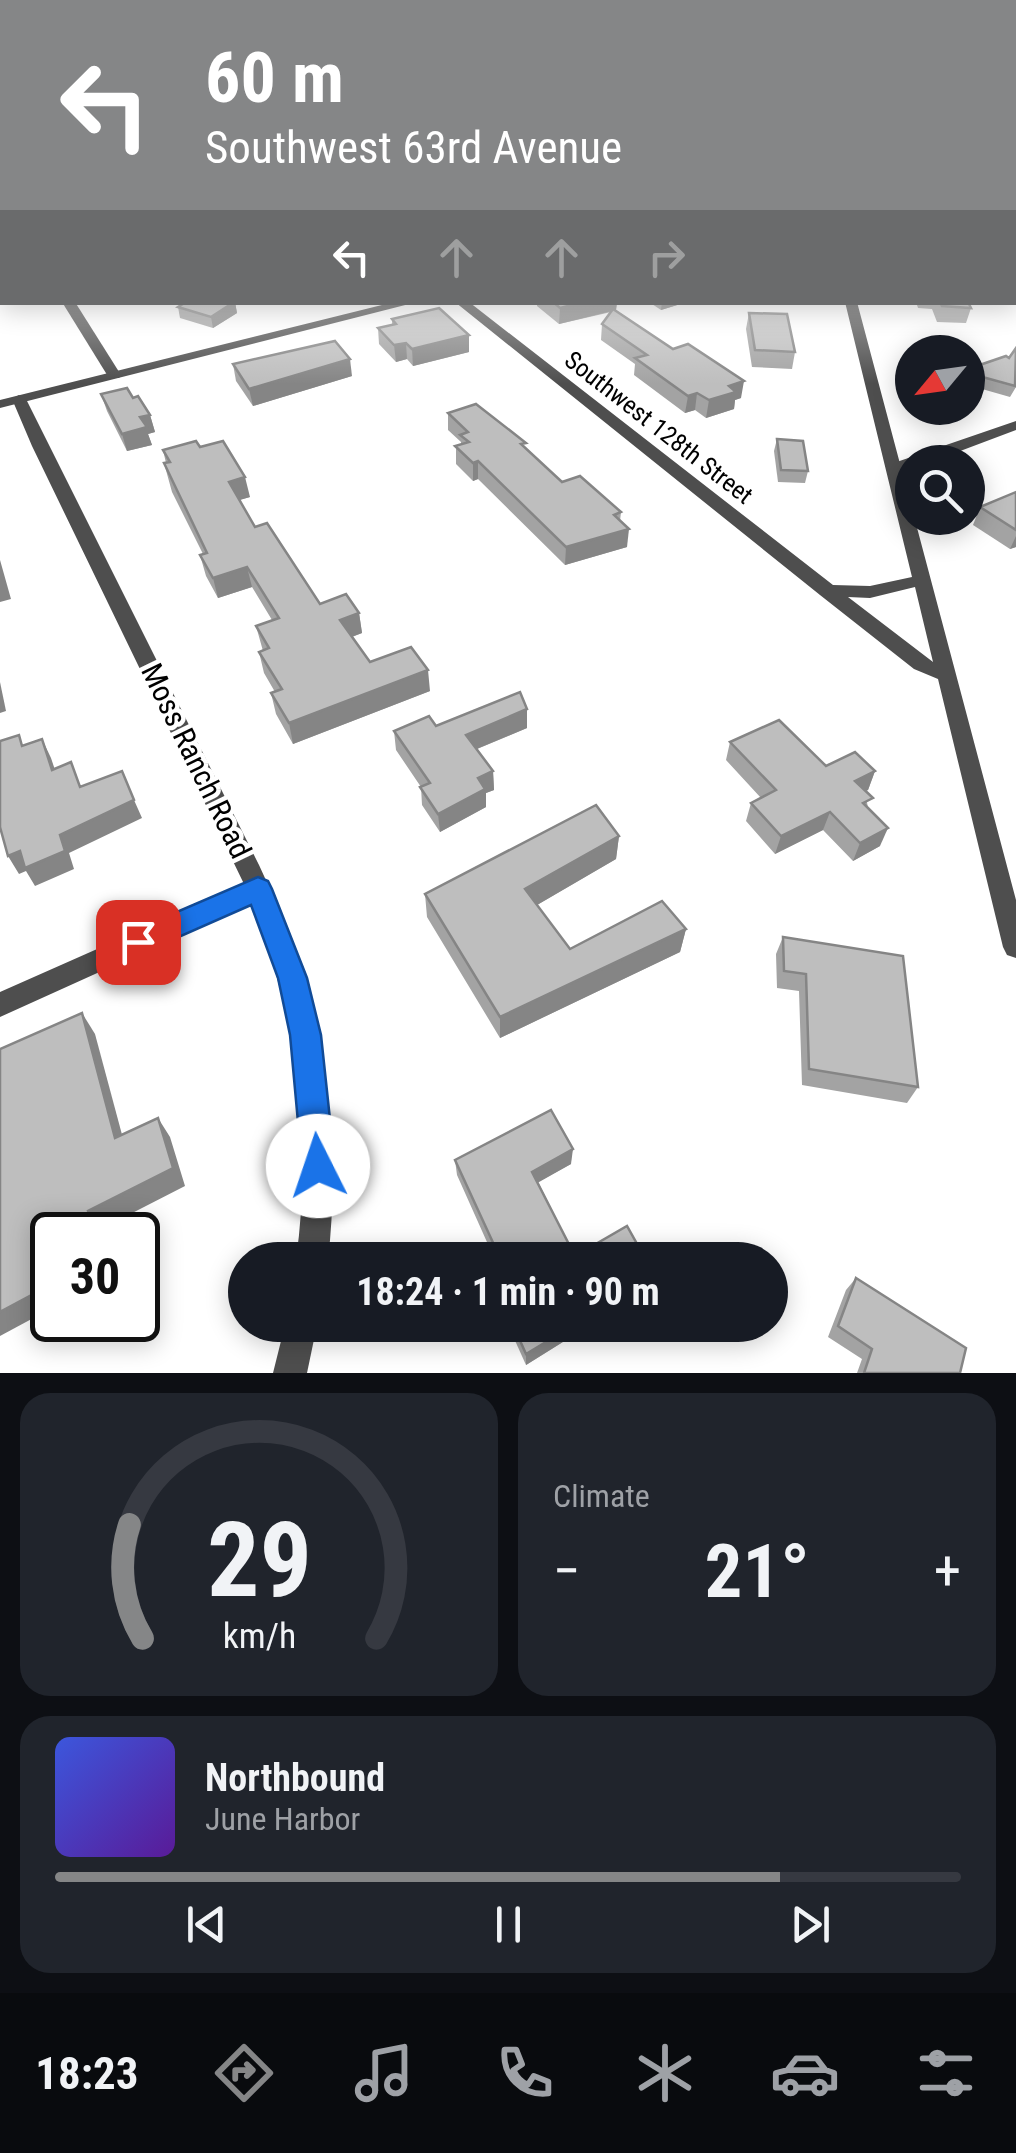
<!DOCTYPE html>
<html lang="en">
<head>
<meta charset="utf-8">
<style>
	body { margin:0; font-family:"Roboto Condensed",sans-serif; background:#20242c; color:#f1f3f6; height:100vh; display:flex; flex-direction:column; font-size:38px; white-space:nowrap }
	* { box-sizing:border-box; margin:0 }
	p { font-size:32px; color:#9ea1a6 }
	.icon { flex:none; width:55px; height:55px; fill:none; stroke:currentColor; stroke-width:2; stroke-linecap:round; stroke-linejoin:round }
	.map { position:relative; height:1373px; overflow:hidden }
	.panel { display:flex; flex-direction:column; gap:20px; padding:20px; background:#0d0f14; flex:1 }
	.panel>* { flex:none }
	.banner { position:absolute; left:0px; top:0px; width:1018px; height:305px; box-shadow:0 5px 25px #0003; background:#858687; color:#fff; overflow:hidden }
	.needle { width:65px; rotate:241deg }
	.buttons { position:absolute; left:895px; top:335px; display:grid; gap:20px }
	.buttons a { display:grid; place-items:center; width:90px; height:90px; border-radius:50%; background:#171b24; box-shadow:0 5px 25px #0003; font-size:50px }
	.speed { position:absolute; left:30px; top:1212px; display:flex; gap:20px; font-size:50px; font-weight:700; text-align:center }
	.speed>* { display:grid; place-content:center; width:130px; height:130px; border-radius:50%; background:#171b24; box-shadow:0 5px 25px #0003; line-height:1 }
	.speed .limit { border:5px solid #111; border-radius:15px; background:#fff; color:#111 }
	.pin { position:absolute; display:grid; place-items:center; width:85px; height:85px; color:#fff; margin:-42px; border-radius:20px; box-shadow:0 5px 15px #0006 }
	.me { position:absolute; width:110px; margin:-55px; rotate:356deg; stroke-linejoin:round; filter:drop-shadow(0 0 8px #0008) }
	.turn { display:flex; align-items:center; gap:35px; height:210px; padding:0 40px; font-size:45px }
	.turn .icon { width:130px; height:130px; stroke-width:2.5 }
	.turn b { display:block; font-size:70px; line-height:85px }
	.lanes { display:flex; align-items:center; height:95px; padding:0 40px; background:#0003; justify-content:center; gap:50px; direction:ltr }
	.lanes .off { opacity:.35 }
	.big { font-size:75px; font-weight:700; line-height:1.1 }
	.panel .card { flex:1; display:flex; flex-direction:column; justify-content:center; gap:15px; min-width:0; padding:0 35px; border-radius:30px; background:#20242c }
	.panel .dial { align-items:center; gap:0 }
	.dial svg { height:260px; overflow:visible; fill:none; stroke:#363941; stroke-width:7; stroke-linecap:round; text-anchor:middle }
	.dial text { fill:#f1f3f6; stroke:none }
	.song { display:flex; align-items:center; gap:30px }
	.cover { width:120px; height:120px; border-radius:15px; background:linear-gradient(135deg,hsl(230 70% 55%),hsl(270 70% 35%)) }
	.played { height:10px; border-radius:5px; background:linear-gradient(90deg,#858687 80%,#363941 80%) }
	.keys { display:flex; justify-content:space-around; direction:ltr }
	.heat { display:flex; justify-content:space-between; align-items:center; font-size:55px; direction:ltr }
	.panel .tiles { flex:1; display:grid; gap:20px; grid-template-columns:1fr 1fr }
	.card:last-child { grid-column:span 2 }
	.trip { position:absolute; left:228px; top:1242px; width:560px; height:100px; border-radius:50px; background:#171b24; box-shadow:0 5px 25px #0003; font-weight:700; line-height:100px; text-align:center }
	.dock { display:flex; height:160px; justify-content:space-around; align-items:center; background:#090b0e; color:#9ea1a6 }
	.dock .icon { width:70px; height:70px }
	.dock .current { color:#858687 }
	.dock b { font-size:45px; color:#f1f3f6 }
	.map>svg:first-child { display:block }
</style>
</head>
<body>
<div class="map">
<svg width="1016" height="1373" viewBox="0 0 1016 1373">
	<rect width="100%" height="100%" fill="#fff"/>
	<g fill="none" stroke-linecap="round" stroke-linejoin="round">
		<g fill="#4e4e4e" fill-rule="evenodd">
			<rect x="0" y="192" width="2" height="9"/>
			<rect x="1015" y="218" width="1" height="7"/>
			<rect x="0" y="221" width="2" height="6"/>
			<polygon points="62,302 75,302 121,375 119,378 109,378"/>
			<path d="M19 395 26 399 259 865C318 990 344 1122 328 1260H296C313 1137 297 1018 252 903L0 1017V992L244 884 32 446 12 399Z"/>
			<polygon points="1016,421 1016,430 931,462 912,462 912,467 893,471 885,466"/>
			<polygon points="285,1325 317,1325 307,1373 273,1373"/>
		</g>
		<g fill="#4e4e4e" fill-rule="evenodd">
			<polygon points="394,302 417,302 0,408 0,400"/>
			<path d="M455 302H469L833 585 870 586 912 577 845 302H857L1016 900V958L1007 955 1003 947 938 679 914 669 820 595ZM915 587 933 662 848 597 870 598Z"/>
		</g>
	</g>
	<g fill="#a3a3a3">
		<polygon points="235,302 237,313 213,328 180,318 178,307"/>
		<polygon points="537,302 617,302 616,310 741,398 735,400 734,409 706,418 695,410 685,413 634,375 635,364 601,340 602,324 611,312 559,324 537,306"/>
		<polygon points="649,302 687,302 661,310"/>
		<polygon points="916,302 968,302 971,308 966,323 937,322 932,309 918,308"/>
		<polygon points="749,313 795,352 792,369 752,367 746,329"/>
		<polygon points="392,319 469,335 469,352 413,366 407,359 396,362 379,344 378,328 392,325"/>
		<polygon points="1016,348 1016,387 1010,397 968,385 968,369 1009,358"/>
		<polygon points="233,364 352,376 253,406 236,381"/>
		<polygon points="101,394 133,398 150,415 155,432 148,434 152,445 127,451 107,411"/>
		<polygon points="448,413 525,448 562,482 621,512 620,521 627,547 565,565 478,479 473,481 456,464 456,446 461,445 461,442 448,430"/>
		<polygon points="777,439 808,471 805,483 778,482 774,451"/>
		<polygon points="200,447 250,497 239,500 255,527 320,604 359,613 362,633 352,637 370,662 430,691 293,744 276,714 271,693 275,692 264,673 259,652 263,651 256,626 272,620 252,587 218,598 206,576 200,555 203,554 172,492 164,463 166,463 163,450"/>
		<polygon points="1016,492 1016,547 1010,549 973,525 980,507"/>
		<polygon points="436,726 527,728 477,749 493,771 494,790 486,793 486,807 440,832 422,805 421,787 396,750 394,731"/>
		<polygon points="730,742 826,766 875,771 868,790 865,791 868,808 880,846 853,861 823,830 775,854 746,821 751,803 761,798 726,760"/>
		<polygon points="619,836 616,859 537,905 570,949 686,929 680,952 500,1038 427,917 425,894"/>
		<polygon points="783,937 918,1087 907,1103 802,1085 799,991 777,988 776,954"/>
		<polygon points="455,1160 571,1164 538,1182 575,1256 646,1260 495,1260 457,1175"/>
		<polygon points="856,1278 960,1373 857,1373 862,1359 828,1337 846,1290"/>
		<polygon points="508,1325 590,1325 526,1365"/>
	</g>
	<g fill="#858585">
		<polygon points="235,302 237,313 213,328 211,317"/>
		<polygon points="584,302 617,302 616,310 559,324 560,308"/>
		<polygon points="662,302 687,302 661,310"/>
		<polygon points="469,335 469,352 413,366 412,349"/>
		<polygon points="406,343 407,359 396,362 394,345"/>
		<polygon points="350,359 352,376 253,406 249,389"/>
		<polygon points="744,381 741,398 735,400 734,409 706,418 709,400 729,386"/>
		<polygon points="697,393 695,410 685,413 688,396"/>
		<polygon points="150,415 155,432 148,434 152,445 127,451 122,434 140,417"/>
		<polygon points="478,461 478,479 473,481 473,463"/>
		<polygon points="245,477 250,497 233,502 229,482"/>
		<polygon points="629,529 627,547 565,565 566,547"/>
		<polygon points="1016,536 1016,547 1010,549"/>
		<polygon points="0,560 11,599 0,602"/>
		<polygon points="247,567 252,587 218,598 213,578"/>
		<polygon points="359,613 362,633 343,640 340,620"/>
		<polygon points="428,670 430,691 293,744 289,723"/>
		<polygon points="0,682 6,711 0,713"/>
		<polygon points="527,709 527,728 467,753 466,735"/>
		<polygon points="42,739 51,758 61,788 52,770"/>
		<polygon points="493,771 494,790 486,793 486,807 440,832 438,814 478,778"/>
		<polygon points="875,771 868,790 848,799 855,781"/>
		<polygon points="134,800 142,818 69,853 74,869 35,886 26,871 19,874 8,856 60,835"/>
		<polygon points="830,812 823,830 775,854 781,836"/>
		<polygon points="888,828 880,846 853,861 860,843"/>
		<polygon points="619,836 616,859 525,912 525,889"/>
		<polygon points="686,929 680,952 500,1038 500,1017"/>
		<polygon points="82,1013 95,1034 128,1157 115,1138"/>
		<polygon points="158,1118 170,1137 185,1186 103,1228 105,1235 94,1235 88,1211"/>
		<polygon points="573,1149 571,1164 532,1186 532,1172"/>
		<polygon points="52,1284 52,1308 0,1336 0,1312"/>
		<polygon points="574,1325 590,1325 526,1365 526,1354"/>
	</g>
	<g fill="#bebebe" stroke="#858585" stroke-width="2.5">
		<polygon points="186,302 234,302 211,317 178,307"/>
		<polygon points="553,302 584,302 560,308"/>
		<polygon points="940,302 968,302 971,308 942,306"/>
		<polygon points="439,308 469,335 412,349 406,343 394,345 378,328 396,324 392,319"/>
		<polygon points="613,309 673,349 688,344 744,381 729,386 736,392 709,400 697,393 688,396 635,358 647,355 602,324"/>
		<polygon points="749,313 787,314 795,352 755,350"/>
		<polygon points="335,341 350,359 249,389 233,364"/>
		<polygon points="1016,348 1015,386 968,373 968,369 1006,356 1009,358"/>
		<polygon points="127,388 133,398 138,396 150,415 140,417 147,427 122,434 101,394"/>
		<polygon points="476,404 526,443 521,444 562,482 580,476 621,512 614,515 629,529 566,547 478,461 473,463 455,446 469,442 460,435 468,432 448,413"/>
		<polygon points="777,439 803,441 808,471 781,470"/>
		<polygon points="196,441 200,447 223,441 245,477 229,482 255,527 267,523 320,604 346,594 359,613 340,620 370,662 411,647 428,670 289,723 271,693 282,689 259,652 269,648 256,626 279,618 247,567 213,578 200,555 207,553 164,463 170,462 163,450"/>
		<polygon points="1016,492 1016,530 980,507"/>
		<polygon points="520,692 527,709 466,735 493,771 478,778 485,789 438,814 420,787 430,783 394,731 429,716 436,726"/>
		<polygon points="779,720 826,766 855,752 875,771 855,781 873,798 863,803 888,828 860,843 830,812 781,836 751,803 776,790 730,742"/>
		<polygon points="19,735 22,746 42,739 52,770 71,762 80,787 122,771 134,800 60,835 65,851 25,868 20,851 8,856 0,827 0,741"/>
		<polygon points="596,805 619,836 525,889 570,949 662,901 686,929 500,1017 425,894"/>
		<polygon points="783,937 903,956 918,1087 809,1069 806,974 784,971"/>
		<polygon points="82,1013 115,1138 158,1118 173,1168 88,1211 94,1235 52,1235 52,1284 0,1312 0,1049"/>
		<polygon points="551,1110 573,1149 532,1172 575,1256 627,1226 646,1260 501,1260 455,1160"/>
		<polygon points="856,1278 966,1348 960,1373 864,1373 872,1349 838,1326"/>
		<polygon points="513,1325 574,1325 526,1354"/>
	</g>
	<linearGradient id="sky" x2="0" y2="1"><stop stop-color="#89aaca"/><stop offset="0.5" stop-color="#fff"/><stop offset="1" stop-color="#fff" stop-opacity="0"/></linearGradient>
	<rect width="1016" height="384" fill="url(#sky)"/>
	<polygon fill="#1a73e8" stroke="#114b97" stroke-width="2.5" points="258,877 268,881 272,889 307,978 321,1035 335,1166 330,1178 318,1183 307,1178 302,1166 290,1035 278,978 251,905 138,955 128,951 124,942 128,933"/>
	<g text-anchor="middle" stroke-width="9" stroke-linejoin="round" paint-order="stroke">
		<g font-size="25" fill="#000" stroke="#fff">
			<text transform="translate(659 427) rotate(38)" y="9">Southwest 128th Street</text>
		</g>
		<g font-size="30" fill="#000" stroke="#fff">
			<text transform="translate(196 761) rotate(64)" y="10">Moss Ranch Road</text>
		</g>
	</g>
</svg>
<div class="buttons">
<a><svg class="needle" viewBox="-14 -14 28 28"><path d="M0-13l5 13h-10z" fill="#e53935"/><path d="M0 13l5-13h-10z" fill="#9ea1a6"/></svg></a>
<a><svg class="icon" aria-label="search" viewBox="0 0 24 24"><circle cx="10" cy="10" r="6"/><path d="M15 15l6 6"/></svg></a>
</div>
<div class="speed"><div class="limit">30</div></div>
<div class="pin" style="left:138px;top:942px;background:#d93025"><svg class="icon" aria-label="arrive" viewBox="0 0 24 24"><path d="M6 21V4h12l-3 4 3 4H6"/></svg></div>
<svg class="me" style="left:318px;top:1166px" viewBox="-20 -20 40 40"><circle r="19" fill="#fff"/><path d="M0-13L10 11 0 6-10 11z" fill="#1a73e8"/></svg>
<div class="trip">18:24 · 1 min · 90 m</div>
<div class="banner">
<div class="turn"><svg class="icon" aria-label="left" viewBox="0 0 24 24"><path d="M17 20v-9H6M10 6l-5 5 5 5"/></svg><div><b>60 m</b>Southwest 63rd Avenue</div></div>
<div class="lanes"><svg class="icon" aria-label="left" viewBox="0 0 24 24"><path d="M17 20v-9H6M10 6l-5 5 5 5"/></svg><svg class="icon off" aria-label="ahead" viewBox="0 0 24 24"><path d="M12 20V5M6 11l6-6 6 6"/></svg><svg class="icon off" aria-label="ahead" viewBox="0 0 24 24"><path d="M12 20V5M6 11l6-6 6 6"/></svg><svg class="icon off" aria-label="right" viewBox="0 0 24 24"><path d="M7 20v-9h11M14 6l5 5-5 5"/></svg></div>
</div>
</div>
<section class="panel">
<div class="tiles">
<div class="card dial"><svg viewBox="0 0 100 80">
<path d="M14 69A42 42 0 1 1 86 69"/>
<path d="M14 69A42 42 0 0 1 10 34" stroke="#858687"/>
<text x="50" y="56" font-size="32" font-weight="700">29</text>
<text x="50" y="72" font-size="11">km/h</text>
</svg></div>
<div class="card"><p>Climate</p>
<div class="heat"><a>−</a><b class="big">21°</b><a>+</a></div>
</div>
<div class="card">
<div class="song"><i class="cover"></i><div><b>Northbound</b><p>June Harbor</p></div></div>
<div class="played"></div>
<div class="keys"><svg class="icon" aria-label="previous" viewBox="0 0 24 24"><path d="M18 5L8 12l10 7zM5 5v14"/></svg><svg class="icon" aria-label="pause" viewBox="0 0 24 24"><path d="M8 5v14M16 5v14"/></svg><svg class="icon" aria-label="next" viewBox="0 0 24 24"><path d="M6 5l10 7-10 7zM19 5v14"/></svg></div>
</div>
</div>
</section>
<nav class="dock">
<b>18:23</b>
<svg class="icon current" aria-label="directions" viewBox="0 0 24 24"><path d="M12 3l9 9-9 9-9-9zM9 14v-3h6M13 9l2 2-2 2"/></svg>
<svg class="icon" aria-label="music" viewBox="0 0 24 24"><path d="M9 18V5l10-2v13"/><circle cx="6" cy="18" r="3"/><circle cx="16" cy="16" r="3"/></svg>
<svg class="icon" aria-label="phone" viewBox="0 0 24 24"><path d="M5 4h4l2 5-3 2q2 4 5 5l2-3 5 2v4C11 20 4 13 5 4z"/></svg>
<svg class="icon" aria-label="climate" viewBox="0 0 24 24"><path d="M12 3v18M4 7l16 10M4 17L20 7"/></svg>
<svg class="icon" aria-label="car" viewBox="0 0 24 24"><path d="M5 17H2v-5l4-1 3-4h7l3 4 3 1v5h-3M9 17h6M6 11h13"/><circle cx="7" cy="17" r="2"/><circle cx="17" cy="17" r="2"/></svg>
<svg class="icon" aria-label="filters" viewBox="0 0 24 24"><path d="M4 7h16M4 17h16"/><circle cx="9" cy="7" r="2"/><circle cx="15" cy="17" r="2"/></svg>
</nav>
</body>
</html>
